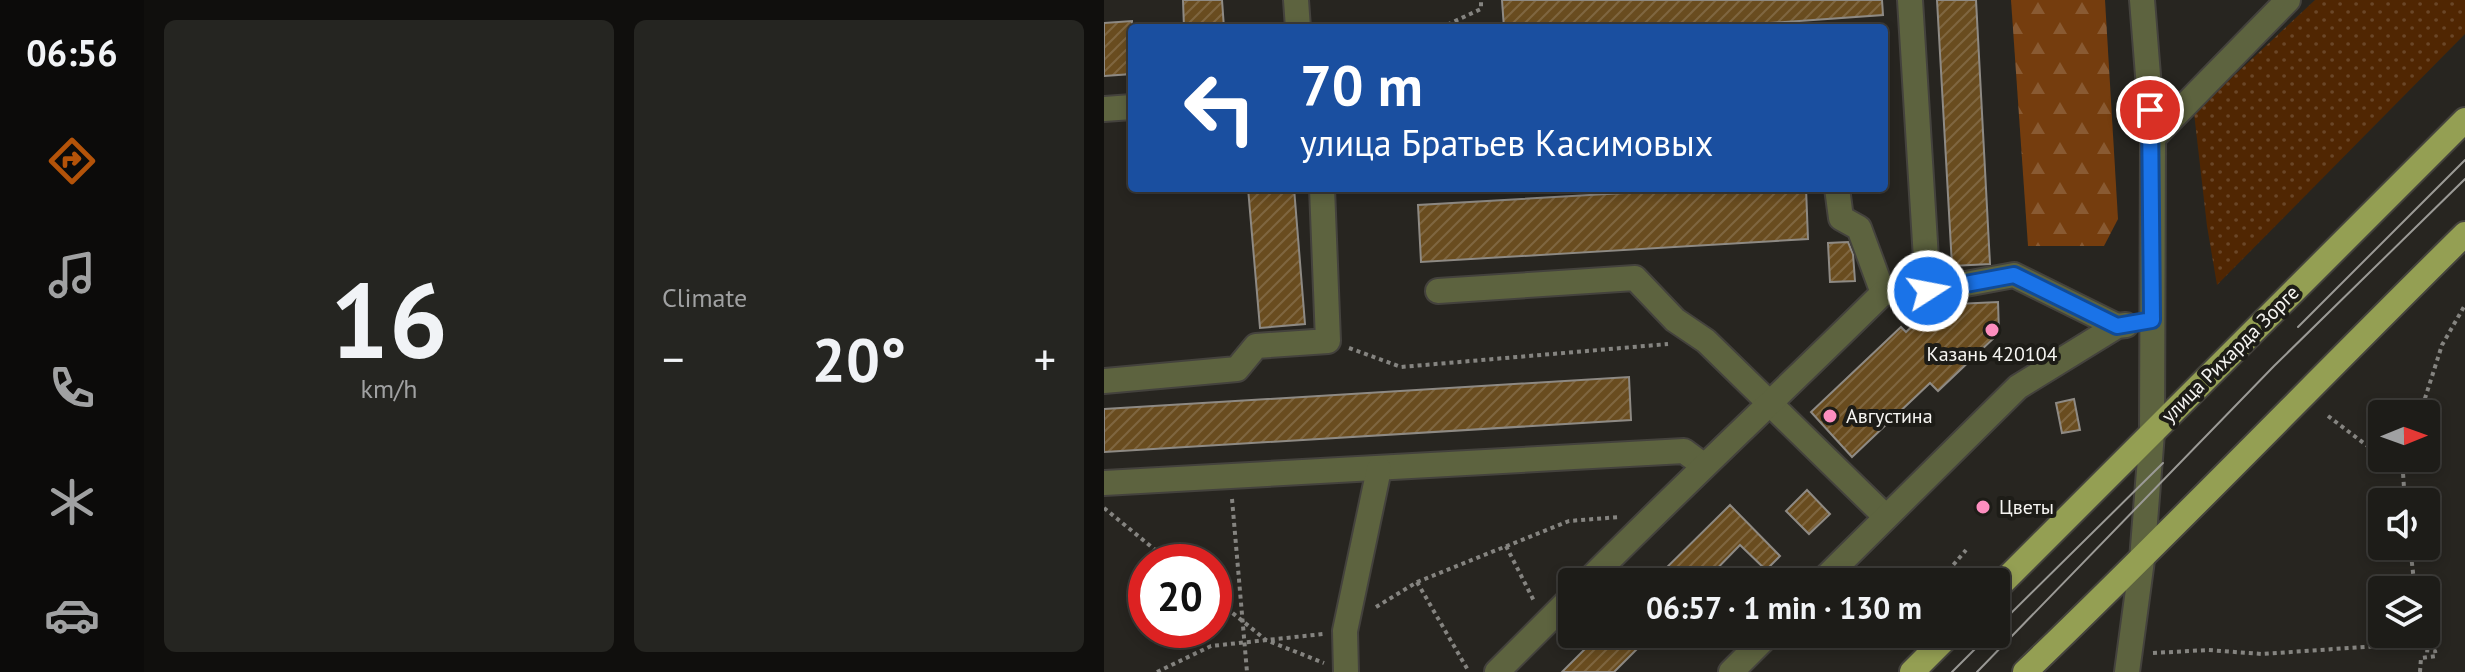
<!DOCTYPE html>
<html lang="en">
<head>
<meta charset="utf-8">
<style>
	body { margin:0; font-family:"PT Sans",sans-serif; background:#252521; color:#f1f3f6; height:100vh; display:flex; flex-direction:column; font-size:30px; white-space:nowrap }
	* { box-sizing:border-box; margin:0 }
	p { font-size:26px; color:#a0a1a2 }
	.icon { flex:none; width:44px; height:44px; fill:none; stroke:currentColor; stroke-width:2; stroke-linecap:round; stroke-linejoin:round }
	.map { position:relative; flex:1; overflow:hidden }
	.drawer { display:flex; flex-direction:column; gap:20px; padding:20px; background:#100f0d; width:960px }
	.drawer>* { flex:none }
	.guide { position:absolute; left:24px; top:24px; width:760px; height:168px; border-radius:8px; box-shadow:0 4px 12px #0003,0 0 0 2px #3b3a37; background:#1a4fa0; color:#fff; overflow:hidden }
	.needle { width:52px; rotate:89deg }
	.fabs { position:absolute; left:1264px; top:400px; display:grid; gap:16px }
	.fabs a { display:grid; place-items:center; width:72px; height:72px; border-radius:8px; background:#1d1c18; box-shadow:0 4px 12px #0003,0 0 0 2px #3b3a37; font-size:40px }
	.speed { position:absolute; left:24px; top:544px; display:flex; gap:16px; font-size:40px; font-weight:700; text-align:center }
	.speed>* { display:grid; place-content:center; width:104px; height:104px; border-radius:50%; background:#1d1c18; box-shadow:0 4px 12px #0003,0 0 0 2px #3b3a37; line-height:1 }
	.speed .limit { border:12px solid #d22; background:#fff; color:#111 }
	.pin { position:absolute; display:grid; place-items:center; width:68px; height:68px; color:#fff; margin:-34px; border:4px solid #fff; border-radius:50%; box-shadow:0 2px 8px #0007 }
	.me { position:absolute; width:88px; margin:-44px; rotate:79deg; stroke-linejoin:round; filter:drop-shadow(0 0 6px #0008) }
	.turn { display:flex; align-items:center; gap:28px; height:168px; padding:0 40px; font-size:36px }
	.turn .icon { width:104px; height:104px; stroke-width:2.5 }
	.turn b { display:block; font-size:56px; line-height:68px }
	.big { font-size:60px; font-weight:700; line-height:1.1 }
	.drawer .card { flex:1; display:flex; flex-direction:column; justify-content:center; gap:12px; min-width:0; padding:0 28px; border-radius:12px; background:#252521 }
	.drawer .dial { align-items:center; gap:0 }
	.dial b { font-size:104px; line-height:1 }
	.heat { display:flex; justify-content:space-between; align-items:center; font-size:44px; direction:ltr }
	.drawer .tiles { flex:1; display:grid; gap:20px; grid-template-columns:repeat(2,1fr) }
	.trip { position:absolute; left:454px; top:568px; width:452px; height:80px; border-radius:8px; background:#1d1c18; box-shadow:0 4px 12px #0003,0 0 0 2px #3b3a37; font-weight:700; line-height:80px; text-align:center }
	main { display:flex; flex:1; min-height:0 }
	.dock { display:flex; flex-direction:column; width:144px; justify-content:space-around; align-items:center; background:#0c0b0a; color:#a0a1a2 }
	.dock .icon { width:56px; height:56px }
	.dock .selected { color:#b45309 }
	.dock b { font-size:36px; color:#f1f3f6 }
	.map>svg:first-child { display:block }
</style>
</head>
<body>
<main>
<nav class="dock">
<b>06:56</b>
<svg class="icon selected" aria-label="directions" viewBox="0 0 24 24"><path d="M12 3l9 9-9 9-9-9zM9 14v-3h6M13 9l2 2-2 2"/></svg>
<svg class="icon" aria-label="music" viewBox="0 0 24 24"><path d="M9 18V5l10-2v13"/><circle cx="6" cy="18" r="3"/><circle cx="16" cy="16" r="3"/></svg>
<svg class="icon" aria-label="phone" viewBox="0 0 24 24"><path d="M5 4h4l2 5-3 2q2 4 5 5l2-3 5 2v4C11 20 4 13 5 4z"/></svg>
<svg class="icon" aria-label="climate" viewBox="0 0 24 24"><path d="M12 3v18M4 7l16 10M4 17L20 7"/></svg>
<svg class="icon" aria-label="car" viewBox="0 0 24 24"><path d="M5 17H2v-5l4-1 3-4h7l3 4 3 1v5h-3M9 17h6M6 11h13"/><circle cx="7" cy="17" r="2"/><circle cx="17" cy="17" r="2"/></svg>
</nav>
<section class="drawer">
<div class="tiles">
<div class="card dial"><b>16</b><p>km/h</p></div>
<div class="card"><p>Climate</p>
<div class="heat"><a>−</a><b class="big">20°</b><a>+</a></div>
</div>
</div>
</section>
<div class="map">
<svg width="1361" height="672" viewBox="0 0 1361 672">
	<defs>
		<pattern id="grass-dots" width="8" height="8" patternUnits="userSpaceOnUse" patternTransform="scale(2)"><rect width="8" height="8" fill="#502602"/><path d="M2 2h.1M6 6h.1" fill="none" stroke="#6a4627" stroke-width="1.8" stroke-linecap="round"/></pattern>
		<pattern id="forest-firs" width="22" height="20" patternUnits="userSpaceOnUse" patternTransform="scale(2)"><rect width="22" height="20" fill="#753d0e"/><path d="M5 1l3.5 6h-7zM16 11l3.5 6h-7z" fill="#895a32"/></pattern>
		<pattern id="building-hatch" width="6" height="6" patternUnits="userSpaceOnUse" patternTransform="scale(2)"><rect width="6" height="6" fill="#694c1f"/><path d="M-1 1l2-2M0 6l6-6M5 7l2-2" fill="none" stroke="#7f6640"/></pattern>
	</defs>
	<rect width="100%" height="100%" fill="#272520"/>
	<polygon fill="url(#grass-dots)" points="1211,0 1361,0 1361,34 1113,285 1103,226 1090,113"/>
	<polygon fill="url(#forest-firs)" points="907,0 1001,0 1014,219 1000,246 924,246"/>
	<g fill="url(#building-hatch)" stroke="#8e8a84" stroke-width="2">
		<polygon points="79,0 118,0 120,28 80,28"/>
		<polygon points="398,0 778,0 779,15 595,28 400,28"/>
		<polygon points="833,0 872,0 886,264 848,266"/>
		<polygon points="28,21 28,74 0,76 0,23"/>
		<polygon points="144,188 190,188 201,324 156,328"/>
		<polygon points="608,188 702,188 704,239 317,262 314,205"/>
		<polygon points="744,242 749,254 751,281 726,282 724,243"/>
		<polygon points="894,302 895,333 834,391 826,383 748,457 707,412 797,327 802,332 831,305"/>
		<polygon points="525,377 527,420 0,452 0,409"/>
		<polygon points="970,399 976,430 958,433 952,403"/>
		<polygon points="703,490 726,514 705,534 682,511"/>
		<polygon points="626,505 676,556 662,570 636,545 600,582 548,582"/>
		<polygon points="496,634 548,634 510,672 458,672"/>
	</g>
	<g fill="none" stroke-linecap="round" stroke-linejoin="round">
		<defs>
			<g id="minor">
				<polyline points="192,0 194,28"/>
				<polyline points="806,0 824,291"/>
				<polyline points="0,109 28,107"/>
				<polyline points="1049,138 1184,0"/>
				<polyline points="733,188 737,218 755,228 779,293"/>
				<polyline points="334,291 531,278 571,320 602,341 782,517"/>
				<polyline points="0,381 133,369 152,346 224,341 218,188"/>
				<polyline points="0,483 580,451 599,465"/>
				<path d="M483 582C580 484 681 390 779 293L824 291 910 275 1013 326"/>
				<polyline points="717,582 914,387 1013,326 1022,325"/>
				<polyline points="242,672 241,631 275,469"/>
				<polyline points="393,672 468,597"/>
				<polyline points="627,672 665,634"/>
				<polyline points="1023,672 1038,560 1048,433 1049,138 1038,0"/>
			</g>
			<g id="major">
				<polyline points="892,589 1361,120"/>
				<polyline points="808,672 846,634"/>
				<path d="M921 672C1070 529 1213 380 1361 234"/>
			</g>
		</defs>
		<use href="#minor" stroke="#44423d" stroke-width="28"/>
		<use href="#major" stroke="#44423d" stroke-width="28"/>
		<g stroke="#858480" stroke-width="4" stroke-dasharray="4 4" stroke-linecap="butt">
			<polyline points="336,28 377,9 377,0"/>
			<polyline points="245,348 297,367 564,344"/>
			<polyline points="1316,414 1338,345 1361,305"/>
			<polyline points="1224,416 1278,457"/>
			<polyline points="1280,458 1299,473"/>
			<polyline points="1301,458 1299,473 1301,502"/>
			<polyline points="128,499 143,672"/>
			<polyline points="0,508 66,562"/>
			<polyline points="402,546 430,601"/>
			<polyline points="1306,546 1311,590"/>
			<polyline points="839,577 862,550"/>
			<polyline points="313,582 365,672"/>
			<polyline points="110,598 162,640 220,663"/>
			<polyline points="272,607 313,582 465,521 516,517"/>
			<polyline points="1049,653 1104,650 1158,654 1317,643"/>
			<polyline points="53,672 107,646 219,634"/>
			<polyline points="1316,672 1317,658 1332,656 1331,651 1319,650 1316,634"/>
		</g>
		<use href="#minor" stroke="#5d633f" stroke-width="24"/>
		<use href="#major" stroke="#949f53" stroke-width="24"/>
		<g stroke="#9b9a96" stroke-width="2">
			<polyline points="1194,327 1361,160"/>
			<polyline points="892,628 1059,463"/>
			<polyline points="848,672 886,634"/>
			<polyline points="873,672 1170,366 1361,179"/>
		</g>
	</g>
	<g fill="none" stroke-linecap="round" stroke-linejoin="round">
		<defs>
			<polyline id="route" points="824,291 910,275 1013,326 1048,320 1046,110"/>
		</defs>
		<use href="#route" stroke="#114b97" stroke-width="20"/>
		<use href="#route" stroke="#1a73e8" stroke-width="14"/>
	</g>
	<g fill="#fd8ebf" stroke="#1d1c17" stroke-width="3">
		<circle cx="888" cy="330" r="8"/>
		<circle cx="726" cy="416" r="8"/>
		<circle cx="879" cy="507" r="8"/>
	</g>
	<g text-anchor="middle" stroke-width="8" stroke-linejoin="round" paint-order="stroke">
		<g font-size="20" fill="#f6f5f2" stroke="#1d1c17" text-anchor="start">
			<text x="888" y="361" text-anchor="middle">Казань 420104</text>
			<text x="742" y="423">Августина</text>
			<text x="895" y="514">Цветы</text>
		</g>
		<g font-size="20" fill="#f6f5f2" stroke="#1d1c17">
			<text transform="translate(1126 354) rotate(-45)" y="7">улица Рихарда Зорге</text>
		</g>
	</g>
</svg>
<div class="fabs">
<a><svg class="needle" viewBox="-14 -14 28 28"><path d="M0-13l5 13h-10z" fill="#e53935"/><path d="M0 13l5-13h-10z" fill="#a0a1a2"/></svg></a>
<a><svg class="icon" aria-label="sound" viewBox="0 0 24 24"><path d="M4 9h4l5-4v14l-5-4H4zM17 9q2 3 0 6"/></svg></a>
<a><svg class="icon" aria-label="layers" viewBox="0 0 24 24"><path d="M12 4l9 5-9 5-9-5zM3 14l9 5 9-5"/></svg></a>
</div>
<div class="speed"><div class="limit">20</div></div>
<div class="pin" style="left:1046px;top:110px;background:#d93025"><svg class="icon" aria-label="arrive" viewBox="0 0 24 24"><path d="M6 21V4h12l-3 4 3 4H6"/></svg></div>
<svg class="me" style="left:824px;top:291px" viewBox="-20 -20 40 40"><circle r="17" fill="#1a73e8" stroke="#fff" stroke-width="3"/><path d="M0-11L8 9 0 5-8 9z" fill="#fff"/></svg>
<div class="trip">06:57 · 1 min · 130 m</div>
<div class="guide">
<div class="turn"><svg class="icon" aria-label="left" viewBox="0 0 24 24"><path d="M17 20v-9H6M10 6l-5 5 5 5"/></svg><div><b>70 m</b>улица Братьев Касимовых</div></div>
</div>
</div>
</main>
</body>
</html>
